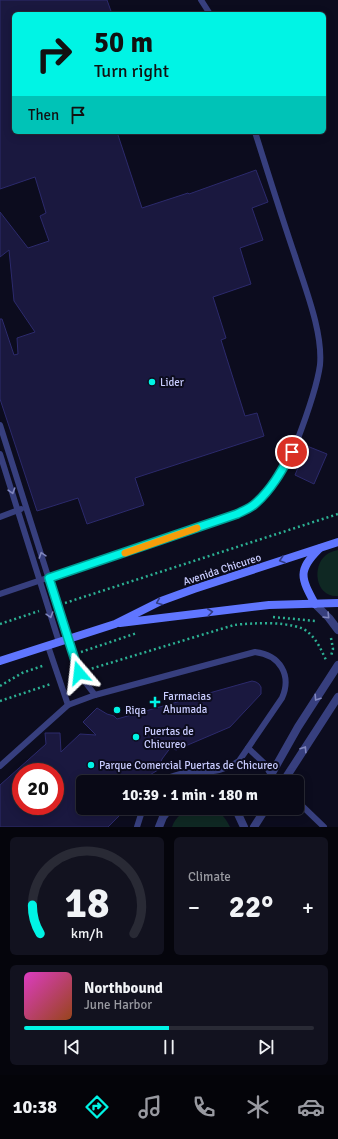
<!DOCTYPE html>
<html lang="en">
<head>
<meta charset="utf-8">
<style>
	body { margin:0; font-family:Signika,sans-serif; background:#12121f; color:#f1f3f6; height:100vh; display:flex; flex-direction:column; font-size:15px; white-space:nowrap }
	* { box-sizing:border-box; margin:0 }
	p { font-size:13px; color:#999aa1 }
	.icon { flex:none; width:22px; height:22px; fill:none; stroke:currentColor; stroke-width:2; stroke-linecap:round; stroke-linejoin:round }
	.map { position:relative; height:827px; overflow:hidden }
	.details { display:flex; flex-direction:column; gap:10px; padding:10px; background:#05050c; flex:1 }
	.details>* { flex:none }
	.hud { position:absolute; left:12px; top:12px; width:314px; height:122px; border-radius:6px; box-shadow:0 2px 10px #0003,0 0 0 1px #292a35; background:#00f4e5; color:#111; overflow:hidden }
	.speed { position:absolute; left:12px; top:763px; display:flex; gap:8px; font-size:20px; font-weight:700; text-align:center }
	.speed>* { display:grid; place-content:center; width:52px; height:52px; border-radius:50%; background:#090916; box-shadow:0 2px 10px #0003,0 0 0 1px #292a35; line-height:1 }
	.speed .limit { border:6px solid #d22; background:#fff; color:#111 }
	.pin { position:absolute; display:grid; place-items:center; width:34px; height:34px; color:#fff; margin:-17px; border:2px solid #fff; border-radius:50%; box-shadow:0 1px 4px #0007 }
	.me { position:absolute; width:44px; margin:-22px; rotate:343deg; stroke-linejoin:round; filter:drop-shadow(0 0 3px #0008) }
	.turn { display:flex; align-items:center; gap:14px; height:84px; padding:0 16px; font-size:18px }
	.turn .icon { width:52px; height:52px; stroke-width:2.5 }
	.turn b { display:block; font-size:28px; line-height:34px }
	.then { display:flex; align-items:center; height:38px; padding:0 16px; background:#0003; gap:8px; font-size:15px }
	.big { font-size:30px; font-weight:800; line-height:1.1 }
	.details .widget { flex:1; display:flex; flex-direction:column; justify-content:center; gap:6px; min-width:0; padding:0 14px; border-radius:6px; background:#12121f }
	.details .dial { align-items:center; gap:0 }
	.dial svg { height:104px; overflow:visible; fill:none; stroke:#292a35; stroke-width:7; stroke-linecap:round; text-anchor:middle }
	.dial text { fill:#f1f3f6; stroke:none }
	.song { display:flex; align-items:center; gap:12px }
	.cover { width:48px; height:48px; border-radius:6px; background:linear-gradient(135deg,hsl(310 70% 55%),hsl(20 70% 35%)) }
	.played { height:4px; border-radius:2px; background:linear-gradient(90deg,#00f4e5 50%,#292a35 50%) }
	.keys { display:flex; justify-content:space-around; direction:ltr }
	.heat { display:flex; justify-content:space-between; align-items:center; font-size:22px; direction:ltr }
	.details .tiles { flex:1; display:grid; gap:10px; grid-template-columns:1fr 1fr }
	.widget:last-child { grid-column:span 2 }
	.trip { position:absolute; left:76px; top:775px; width:228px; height:40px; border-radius:6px; background:#090916; box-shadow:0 2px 10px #0003,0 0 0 1px #292a35; font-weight:800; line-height:40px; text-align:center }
	.tabs { display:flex; height:64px; justify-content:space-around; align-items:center; background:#040409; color:#999aa1 }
	.tabs .icon { width:28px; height:28px }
	.tabs .on { color:#00f4e5 }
	.tabs b { font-size:18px; color:#f1f3f6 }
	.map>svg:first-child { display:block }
</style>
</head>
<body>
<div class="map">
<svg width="338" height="827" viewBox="0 0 338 827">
	<rect width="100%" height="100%" fill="#0c0c1e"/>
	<g fill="#0f2823">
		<path d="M338 550V596C316 598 311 567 326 555 330 552 334 551 338 550Z"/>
		<path d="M192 808C211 808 221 808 230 827H172C175 817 183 812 192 808Z"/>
	</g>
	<g fill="#1a183f" stroke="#2c2a6c" fill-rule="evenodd">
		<polygon points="0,0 107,0 112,14 14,14 14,132 117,132 142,208 188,193 189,194 256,170 268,202 252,208 263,240 240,248 251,284 213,297 226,338 221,340 245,416 257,413 264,436 135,478 144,505 87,524 78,498 37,511 0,399 0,319 2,319 14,355 18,354 17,338 35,332 14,301 9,250 0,257 0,212 28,248 49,241 40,216 46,213 35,177 0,189"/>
		<polygon points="307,446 327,454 314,484 295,475"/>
		<path d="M252 681 256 682 259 684 261 687V694L230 727 176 750 171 747 162 759 158 770 148 776 144 782H83V808H127L108 827H0V785L46 744 45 733H60L61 752 80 734 96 735 83 722 97 708 107 714 114 716 117 719ZM21 772H55V806H21Z"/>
	</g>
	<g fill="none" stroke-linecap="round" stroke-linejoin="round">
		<g stroke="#2cb093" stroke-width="2.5" stroke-dasharray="2 3" stroke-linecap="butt">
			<polyline points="65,603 338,514"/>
			<polyline points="273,617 316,621"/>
			<polyline points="0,624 39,611"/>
			<polyline points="331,638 333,649 331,656"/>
			<polyline points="81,652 137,633"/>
			<path d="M87 670 234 625C251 623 296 620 309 633 318 641 322 652 327 662"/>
			<polyline points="0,686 22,673 45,665"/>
			<polyline points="0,701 51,684"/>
		</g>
		<g stroke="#373f7e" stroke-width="6">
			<polyline points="201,0 210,14"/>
			<polyline points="0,425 79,674 95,695"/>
			<polyline points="0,454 59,642"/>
			<polyline points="0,517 21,509"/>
			<path d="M0 594 237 514C243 511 250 508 255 504 275 489 288 463 297 441 305 420 317 387 320 365 323 332 305 288 295 256 281 215 268 173 255 132"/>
			<polyline points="48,646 68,705"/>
			<polyline points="248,748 265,764 271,775 277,782"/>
			<path d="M0 766 68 705 95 695 255 652C280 655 292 675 282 698L239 761C233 765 226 768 219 770 198 774 181 769 161 782"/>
			<polyline points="297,801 324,827"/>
			<polyline points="137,827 143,808"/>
		</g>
		<g stroke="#373f7e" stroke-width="8">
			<polyline points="315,604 329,618 338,630"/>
			<polyline points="267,782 298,727 338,665"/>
			<polyline points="283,782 338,697"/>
			<polyline points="233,808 238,814 244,827"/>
			<polyline points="159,827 163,817 170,808"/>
			<polyline points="254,827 266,808"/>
		</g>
		<g stroke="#6076ff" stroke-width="8">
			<path d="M315 604C301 578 297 571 319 549"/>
			<polyline points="120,623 269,605 338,603"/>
			<polyline points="0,661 115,624 161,601 194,589 338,542"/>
		</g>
	</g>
	<defs><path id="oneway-chevron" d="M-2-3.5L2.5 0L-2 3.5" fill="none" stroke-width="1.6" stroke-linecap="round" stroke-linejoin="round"/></defs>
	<g stroke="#8086be">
		<use href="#oneway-chevron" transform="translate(12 491) rotate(73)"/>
		<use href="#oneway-chevron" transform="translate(42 555) rotate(-108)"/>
		<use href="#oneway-chevron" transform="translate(50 615) rotate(73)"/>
		<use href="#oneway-chevron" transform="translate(327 616) rotate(46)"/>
		<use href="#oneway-chevron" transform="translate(317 698) rotate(123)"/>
		<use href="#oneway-chevron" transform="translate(304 749) rotate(-57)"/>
	</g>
	<g stroke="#323c83">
		<use href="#oneway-chevron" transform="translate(282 560) rotate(162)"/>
		<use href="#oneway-chevron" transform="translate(159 602) rotate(157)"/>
		<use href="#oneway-chevron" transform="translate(210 612) rotate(-7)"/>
	</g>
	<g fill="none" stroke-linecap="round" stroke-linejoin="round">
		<defs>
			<path id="route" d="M79 673 49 578 237 514C243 511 251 508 256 503 272 489 282 470 292 452"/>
		</defs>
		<use href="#route" stroke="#009f95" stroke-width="10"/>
		<use href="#route" stroke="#00f4e5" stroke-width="7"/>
		<polyline stroke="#f59e0b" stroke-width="7" points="125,553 197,528"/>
	</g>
	<g fill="#00f4e5" stroke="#0c0c1e" stroke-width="1.5">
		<circle cx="152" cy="382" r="4"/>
		<path d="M153 696h4v4h4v4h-4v4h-4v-4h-4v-4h4z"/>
		<circle cx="117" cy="710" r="4"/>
		<circle cx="136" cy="737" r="4"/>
		<circle cx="91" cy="765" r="4"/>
	</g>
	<g text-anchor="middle" stroke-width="4" stroke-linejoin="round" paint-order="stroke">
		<g font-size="11" fill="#c9ccff" stroke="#0c0c1e" text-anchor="start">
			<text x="160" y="386">Lider</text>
			<text x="163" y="700">Farmacias<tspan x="163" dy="13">Ahumada</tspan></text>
			<text x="125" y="714">Riqa</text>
			<text x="144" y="735">Puertas de<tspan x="144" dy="13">Chicureo</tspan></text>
			<text x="99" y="769">Parque Comercial Puertas de Chicureo</text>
		</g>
		<g font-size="11" fill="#c9ccff" stroke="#0c0c1e">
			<text transform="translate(222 569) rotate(-18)" y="4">Avenida Chicureo</text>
		</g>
	</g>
</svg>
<div class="speed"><div class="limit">20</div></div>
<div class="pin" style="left:292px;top:452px;background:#d93025"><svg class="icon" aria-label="arrive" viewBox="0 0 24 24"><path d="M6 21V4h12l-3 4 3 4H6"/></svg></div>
<svg class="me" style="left:79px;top:673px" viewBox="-20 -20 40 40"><path d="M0-17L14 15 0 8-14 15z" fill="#00f4e5" stroke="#fff" stroke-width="4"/></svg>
<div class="trip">10:39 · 1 min · 180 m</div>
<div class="hud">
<div class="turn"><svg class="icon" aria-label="right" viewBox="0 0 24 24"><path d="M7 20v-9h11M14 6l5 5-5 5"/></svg><div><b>50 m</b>Turn right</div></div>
<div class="then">Then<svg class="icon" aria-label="arrive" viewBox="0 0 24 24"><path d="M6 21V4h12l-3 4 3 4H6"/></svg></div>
</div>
</div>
<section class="details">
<div class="tiles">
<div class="widget dial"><svg viewBox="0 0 100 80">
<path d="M14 69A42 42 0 1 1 86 69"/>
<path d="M14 69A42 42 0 0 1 8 47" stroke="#00f4e5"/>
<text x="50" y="56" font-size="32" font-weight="700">18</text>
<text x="50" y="72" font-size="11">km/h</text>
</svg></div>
<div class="widget"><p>Climate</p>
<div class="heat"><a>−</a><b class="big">22°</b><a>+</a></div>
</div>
<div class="widget">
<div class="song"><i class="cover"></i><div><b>Northbound</b><p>June Harbor</p></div></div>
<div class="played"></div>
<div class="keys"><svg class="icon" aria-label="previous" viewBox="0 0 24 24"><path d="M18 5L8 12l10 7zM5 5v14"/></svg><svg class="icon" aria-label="pause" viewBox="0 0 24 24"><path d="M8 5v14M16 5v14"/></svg><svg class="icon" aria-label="next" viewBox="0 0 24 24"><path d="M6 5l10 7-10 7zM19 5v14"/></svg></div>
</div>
</div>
</section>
<nav class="tabs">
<b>10:38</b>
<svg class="icon on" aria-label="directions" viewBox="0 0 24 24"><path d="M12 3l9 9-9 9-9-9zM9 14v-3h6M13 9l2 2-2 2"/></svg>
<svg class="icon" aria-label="music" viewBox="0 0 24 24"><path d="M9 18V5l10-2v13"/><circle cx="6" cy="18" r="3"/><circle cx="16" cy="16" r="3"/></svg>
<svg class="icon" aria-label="phone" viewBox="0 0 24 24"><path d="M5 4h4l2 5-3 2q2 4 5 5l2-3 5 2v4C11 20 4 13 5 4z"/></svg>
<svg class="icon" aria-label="climate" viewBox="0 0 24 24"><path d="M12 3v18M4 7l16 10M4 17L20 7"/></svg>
<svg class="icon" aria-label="car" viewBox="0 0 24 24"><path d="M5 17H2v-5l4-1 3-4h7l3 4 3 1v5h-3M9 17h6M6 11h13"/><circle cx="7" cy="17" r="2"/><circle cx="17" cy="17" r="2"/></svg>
</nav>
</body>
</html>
